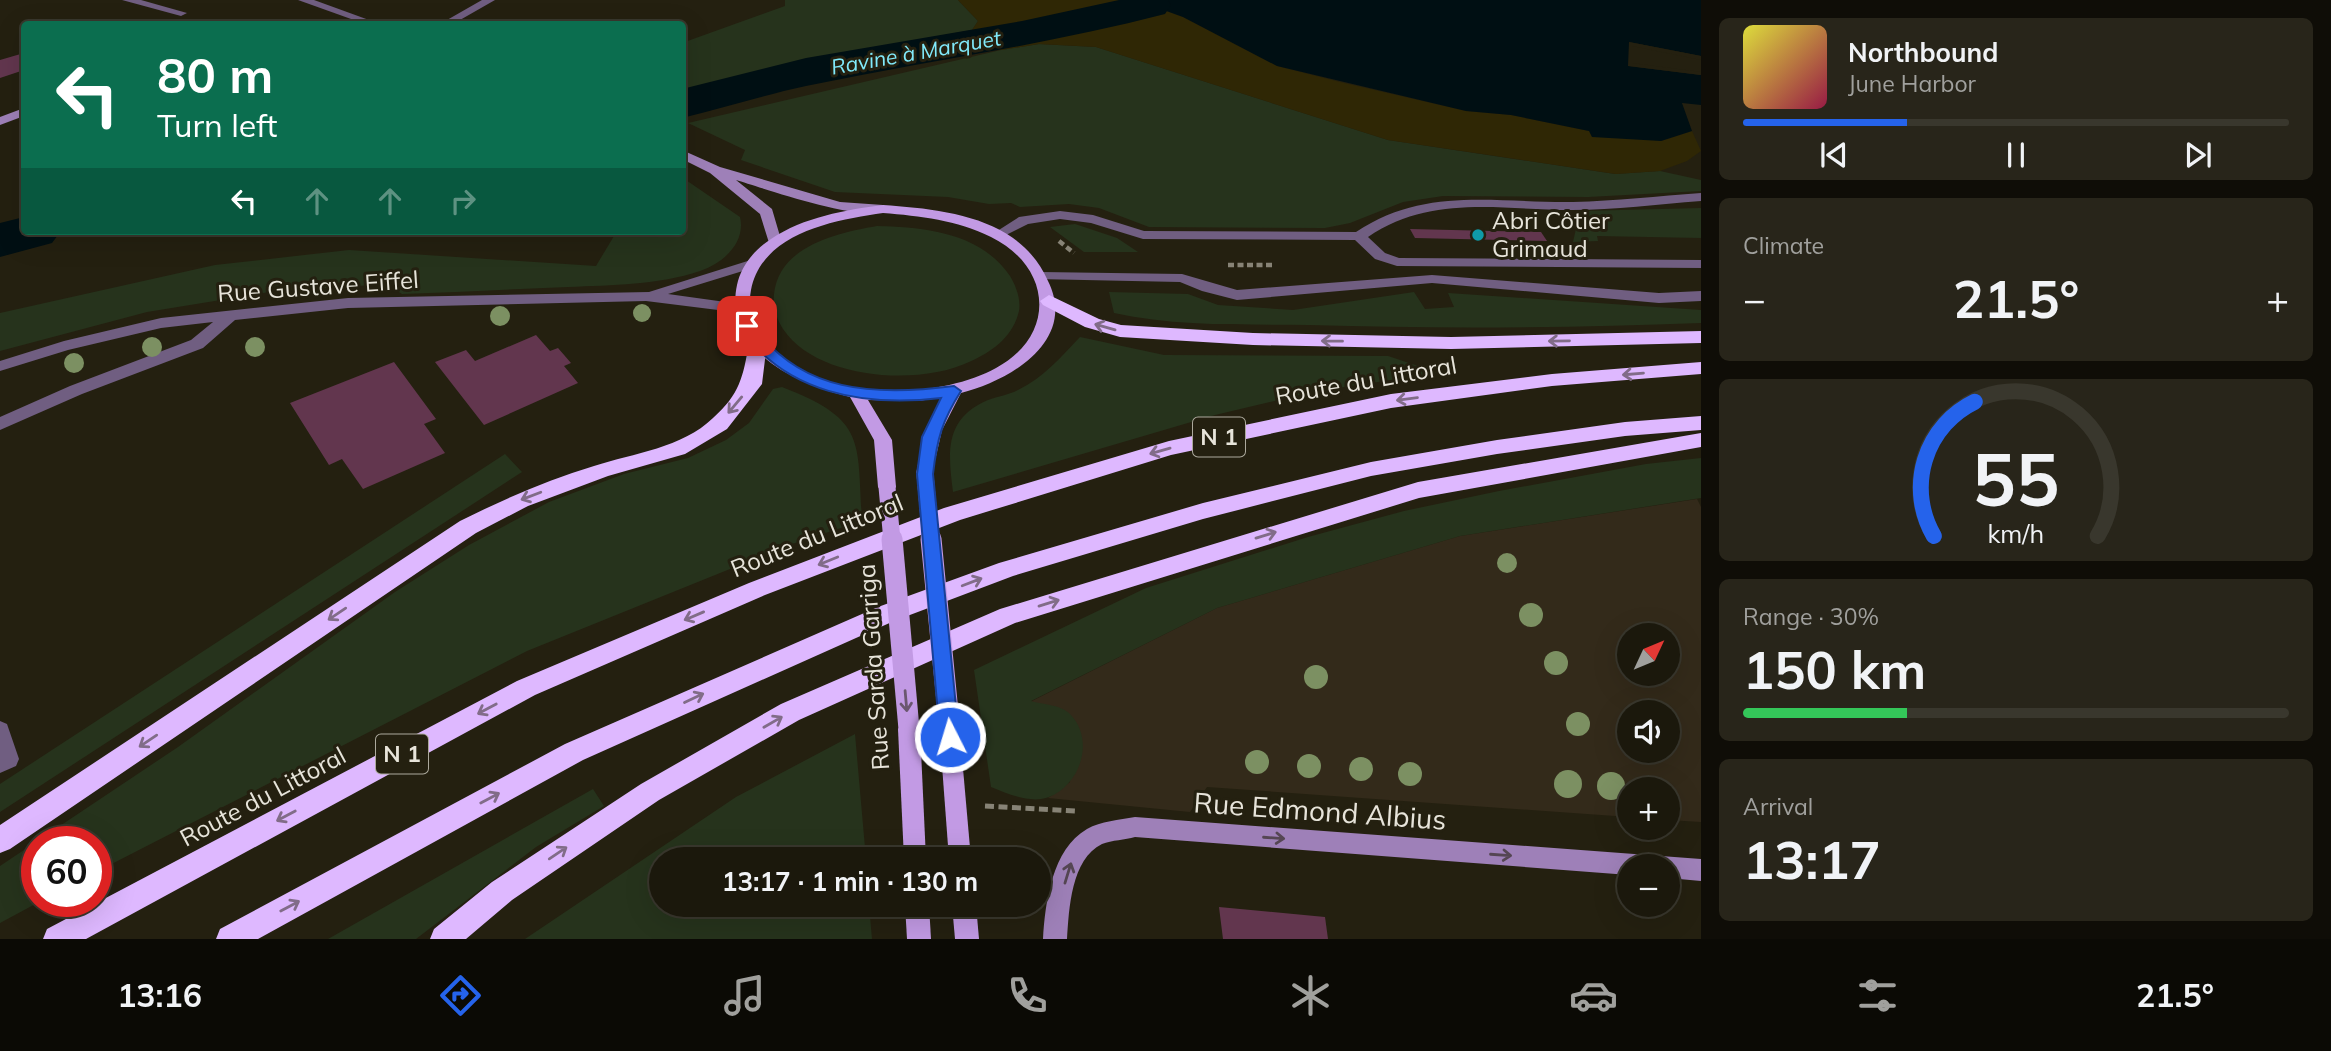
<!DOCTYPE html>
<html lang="en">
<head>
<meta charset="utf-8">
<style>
	body { margin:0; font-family:Mulish,sans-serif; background:#28251a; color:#f1f3f6; height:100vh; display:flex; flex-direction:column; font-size:26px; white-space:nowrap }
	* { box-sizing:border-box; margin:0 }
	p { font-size:23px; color:#a0a09d }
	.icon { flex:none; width:38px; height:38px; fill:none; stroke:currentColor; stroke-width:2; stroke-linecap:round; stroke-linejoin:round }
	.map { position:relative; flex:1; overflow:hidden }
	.sheet { display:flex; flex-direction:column; gap:18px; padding:18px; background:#0f0d07; width:630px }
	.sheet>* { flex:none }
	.guide { position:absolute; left:21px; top:21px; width:665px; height:214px; border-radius:7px; box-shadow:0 7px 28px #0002,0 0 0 2px #39372d; background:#0b6e4f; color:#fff; overflow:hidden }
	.needle { width:46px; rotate:46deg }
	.buttons { position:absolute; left:1617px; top:623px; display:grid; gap:14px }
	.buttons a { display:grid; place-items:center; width:63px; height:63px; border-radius:50%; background:#1b180c; box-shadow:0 7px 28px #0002,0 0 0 2px #39372d; font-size:35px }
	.speed { position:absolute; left:21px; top:826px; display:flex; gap:14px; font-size:35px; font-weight:700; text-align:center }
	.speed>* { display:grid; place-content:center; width:91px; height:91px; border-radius:50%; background:#1b180c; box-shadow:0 7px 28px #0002,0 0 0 2px #39372d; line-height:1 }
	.speed .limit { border:10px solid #d22; background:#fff; color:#111 }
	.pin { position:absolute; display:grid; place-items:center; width:60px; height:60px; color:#fff; margin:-30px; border-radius:14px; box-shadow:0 4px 10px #0006 }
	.me { position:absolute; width:77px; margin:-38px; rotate:355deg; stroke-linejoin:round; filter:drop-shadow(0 0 5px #0008) }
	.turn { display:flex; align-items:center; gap:24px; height:147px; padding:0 21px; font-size:32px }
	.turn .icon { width:91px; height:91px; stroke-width:2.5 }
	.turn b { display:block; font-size:49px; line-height:60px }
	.lanes { display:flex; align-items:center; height:66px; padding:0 21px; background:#0003; justify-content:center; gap:35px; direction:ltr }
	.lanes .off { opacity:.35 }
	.big { font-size:52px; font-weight:700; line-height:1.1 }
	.sheet .card { flex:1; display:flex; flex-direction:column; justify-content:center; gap:10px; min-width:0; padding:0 24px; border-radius:10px; background:#28251a }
	.sheet .dial { align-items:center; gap:0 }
	.dial svg { height:182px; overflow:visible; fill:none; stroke:#39372d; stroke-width:7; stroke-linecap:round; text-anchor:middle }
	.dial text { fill:#f1f3f6; stroke:none }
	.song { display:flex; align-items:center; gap:21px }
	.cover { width:84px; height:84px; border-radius:10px; background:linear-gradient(135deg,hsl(60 70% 55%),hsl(340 70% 35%)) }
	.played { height:7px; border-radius:4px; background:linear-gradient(90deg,#2563eb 30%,#39372d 30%) }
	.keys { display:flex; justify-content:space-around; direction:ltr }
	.heat { display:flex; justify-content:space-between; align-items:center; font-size:38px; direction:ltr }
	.charge { height:10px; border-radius:5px; background:linear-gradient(90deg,#34c759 30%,#39372d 0) }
	.trip { position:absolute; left:649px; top:847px; width:402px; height:70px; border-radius:35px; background:#1b180c; box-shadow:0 7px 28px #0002,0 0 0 2px #39372d; font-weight:700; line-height:70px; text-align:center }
	.menu { display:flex; height:112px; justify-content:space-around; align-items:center; background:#0b0a05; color:#a0a09d }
	.menu .icon { width:49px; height:49px }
	.menu .on { color:#2563eb }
	.menu b { font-size:32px; color:#f1f3f6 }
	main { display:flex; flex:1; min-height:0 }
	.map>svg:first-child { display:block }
</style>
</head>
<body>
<main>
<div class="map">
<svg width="1701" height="939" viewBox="0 0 1701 939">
	<rect width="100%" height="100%" fill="#242010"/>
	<path fill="#332a1a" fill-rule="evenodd" d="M1697 499 1701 507V822L1668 820V789H1629V817L1207 787 1190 812 1048 798 1070 782 1030 702 1217 608 1460 536ZM1629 635H1668V674H1629ZM1629 712H1668V751H1629Z"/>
	<g fill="#26331c">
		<polygon points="785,0 958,0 978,21 972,30 801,61 683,95 682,43 785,6"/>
		<polygon points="1039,44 1096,47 1388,140 1615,174 1660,171 1701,180 1701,191 1588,197 1443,196 1403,202 1350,223 1325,228 1149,227 1099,208 1069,204 1020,207 1011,203 989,204 948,197 835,192 741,160 745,150 688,123 1001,50"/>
		<path d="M683 178 740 217C746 242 724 263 700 271 658 285 612 285 568 287 513 289 458 292 402 294L387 284 269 292 147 312 0 351V313L215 265 349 250 596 266 617 231H682Z"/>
		<polygon points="1701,208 1701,238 1597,236 1598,241 1573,242 1580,211"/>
		<polygon points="1075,224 1117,238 1138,252 1084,252 1050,227"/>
		<path d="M877 226C925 227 981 233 1010 276 1016 286 1021 299 1019 311 1013 337 992 352 969 362 919 386 817 380 783 329 776 318 773 306 774 294 779 246 837 233 877 226Z"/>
		<path d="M1109 292 1188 294 1218 305 1293 310 1414 292 1425 309 1454 307 1448 293 1701 310V323C1570 328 1440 329 1309 325 1244 324 1177 327 1114 313Z"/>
		<path d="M1080 337 1164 355 1388 356 1439 373 1317 391 1215 415 953 492C948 452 944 419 988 400 998 396 1009 395 1018 390 1043 378 1061 357 1080 337Z"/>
		<path d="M782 387C867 420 857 440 862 521L792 544 527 651 96 872V842H37V901H41L0 923V866L178 747 395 592 469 545 549 502 624 474 688 458 726 440 749 423 773 389Z"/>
		<polygon points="505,454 522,472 0,812 0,784"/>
		<path d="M1701 458V498L1460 536 1217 608 1031 701C1043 705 1061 704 1071 715 1095 741 1080 785 1049 797 1031 804 1008 794 991 787L974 670 1146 588 1308 537 1404 511 1499 491 1646 464Z"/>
		<polygon points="855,734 866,859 662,859 662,905 869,905 872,939 525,939 736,797"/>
		<polygon points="593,789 604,806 536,847 416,939 328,939"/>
	</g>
	<polygon fill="#2f2705" points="958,0 1136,0 1183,17 1277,66 1340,82 1466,111 1511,115 1589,131 1661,141 1692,131 1701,151 1687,161 1660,171 1616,174 1388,140 1096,47 1039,44 1001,50 972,30 978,21"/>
	<polygon fill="#000f13" points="1136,0 1701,0 1701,56 1629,42 1629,66 1701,75 1701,105 1682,103 1692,131 1661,141 1592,137 1589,131 1511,115 1466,111 1277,66 1183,17"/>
	<polygon fill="#242010" points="1629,42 1701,56 1701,60 1632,46 1632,63 1701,72 1701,75 1628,66"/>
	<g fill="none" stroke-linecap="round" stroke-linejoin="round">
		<g fill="#000f13" fill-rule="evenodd">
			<path d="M1119 0H1168L1171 5 1165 14C1046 45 926 61 806 86 764 95 724 108 682 118V89L806 58 1022 21Z"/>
			<polygon points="24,217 24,231 61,231 52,243 0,257 0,223"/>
		</g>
	</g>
	<g fill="#62364e">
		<polygon points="90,19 101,20 105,24 74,24"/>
		<polygon points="24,53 24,70 0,78 0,60"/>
		<polygon points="1410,229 1541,232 1547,241 1415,238"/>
		<polygon points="536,335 550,351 558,348 571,363 564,366 578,383 484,425 435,362 466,350 475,361"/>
		<polygon points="394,362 436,419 424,424 445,453 363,489 342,459 329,465 290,403"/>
		<polygon points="1219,907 1325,917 1328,939 1223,939"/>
	</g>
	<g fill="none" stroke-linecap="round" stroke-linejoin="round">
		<g stroke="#878376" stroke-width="4.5" stroke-dasharray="6 3.5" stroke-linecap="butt">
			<polyline points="1059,241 1074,253"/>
			<polyline points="1228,265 1272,265"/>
		</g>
		<polyline stroke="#878376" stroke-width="5" stroke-dasharray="9 4.5" stroke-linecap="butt" points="985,806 1075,811"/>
		<g fill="#705e81" fill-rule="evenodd">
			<polygon points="122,0 141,0 187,13 181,16"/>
			<polygon points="298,0 314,0 380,24 365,24"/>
			<polygon points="482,0 495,0 453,24 440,24"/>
			<path d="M1701 193V201C1658 204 1615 210 1572 210 1500 210 1432 194 1368 237L1385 253 1399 258 1701 260V268L1397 266 1375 259 1355 240 1143 239 1091 223 1060 219 1028 224 998 239 991 235 1019 217 1060 211 1093 215 1144 231 1356 232C1425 186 1495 203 1573 202 1616 201 1658 196 1701 193Z"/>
			<polygon points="754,259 761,263 759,266 668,294 747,305 750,308 742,313 646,301 348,308 235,320 203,348 82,394 0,430 0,417 70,386 191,340 213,322 161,328 68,350 0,371 0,361 64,341 161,318 348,298 649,292"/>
			<polygon points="1041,272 1182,274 1237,290 1432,275 1659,293 1701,291 1701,301 1659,303 1432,283 1237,300 1202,291 1180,282 1036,279 1034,276"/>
			<polygon points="0,721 7,724 19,759 16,766 0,773"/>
		</g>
		<g fill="#9e80b8" fill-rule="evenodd">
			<polygon points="24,108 24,116 0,125 0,117"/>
			<path d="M682 150 720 167 840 202 883 205 890 209C871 226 763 188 736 180L772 209 782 243 775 247 770 246 760 214 710 173 682 159Z"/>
			<path d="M1135 817 1701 859V881L1668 878V866H1629V875L1135 837C1125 840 1112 840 1102 844 1071 859 1069 909 1067 939H1043C1045 903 1052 849 1087 829 1101 821 1119 820 1135 817Z"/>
		</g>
		<g fill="#c29ae4" fill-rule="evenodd">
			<path d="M883 205C924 208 971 212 1007 234 1026 246 1039 261 1048 281 1078 341 1009 381 961 393L942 430 931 478H919L916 474 925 430 941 398 917 401 868 400 892 440 896 487 893 491H881L878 487 874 440 850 397C798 385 723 351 737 285 741 266 754 250 771 239 804 217 845 210 883 205ZM883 213C920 216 957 220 991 237 1052 267 1057 335 996 368 932 403 807 402 761 336 752 323 748 305 751 290 762 233 834 220 883 213Z"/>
			<polygon points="948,703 955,706 958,712 971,859 949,859 938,712 941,706"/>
			<polygon points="909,720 916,723 920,729 926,859 904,859 898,729 902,723"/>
			<polygon points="905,905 929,905 931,939 907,939"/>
			<polygon points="952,905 976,905 979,939 955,939"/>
		</g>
		<g fill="#deb8ff" fill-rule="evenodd">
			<polygon points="1049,295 1099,319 1121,325 1253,333 1451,337 1701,331 1701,343 1451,349 1253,345 1120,337 1085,327 1043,305 1040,301"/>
			<path d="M758 337 767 343 762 384 727 429 685 454 608 476 528 506 476 533 10 849 0 853V825L460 521C504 499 548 480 594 466 634 453 682 448 713 418 740 394 743 377 749 343Z"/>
			<polygon points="1701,362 1701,374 1552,386 1391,408 1171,455 960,520 765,595 535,695 86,939 43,939 47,929 517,681 749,583 944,508 1169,441 1391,394 1552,374"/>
			<polygon points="1701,416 1701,430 1625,436 1497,454 1371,476 1203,519 1013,576 894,621 583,760 258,939 216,939 220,929 565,744 878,607 999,563 1203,503 1371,462 1497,440 1625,422"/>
			<polygon points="1701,433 1701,447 1419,498 1015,623 799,720 659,800 512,900 466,939 430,939 434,929 492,882 641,784 781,704 1000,609 1418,482"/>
		</g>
		<g stroke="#c29ae4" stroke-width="17">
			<polyline points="925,474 931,541"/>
			<polyline points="887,487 892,541"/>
		</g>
		<g stroke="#c29ae4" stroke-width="21">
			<polyline points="892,539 909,729"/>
			<polyline points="931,539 948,712"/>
		</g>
	</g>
	<g fill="#7c9062">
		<circle cx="642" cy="313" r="9"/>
		<circle cx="500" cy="316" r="10"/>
		<circle cx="152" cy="347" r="10"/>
		<circle cx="255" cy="347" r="10"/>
		<circle cx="74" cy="363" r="10"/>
		<circle cx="1507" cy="563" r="10"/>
		<circle cx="1531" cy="615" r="12"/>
		<circle cx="1556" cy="663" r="12"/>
		<circle cx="1316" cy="677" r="12"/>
		<circle cx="1578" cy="724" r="12"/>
		<circle cx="1257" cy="762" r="12"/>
		<circle cx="1309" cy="766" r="12"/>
		<circle cx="1361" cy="769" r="12"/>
		<circle cx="1410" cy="774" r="12"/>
		<circle cx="1568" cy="784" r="14"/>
		<circle cx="1611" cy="786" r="14"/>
	</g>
	<defs><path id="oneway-shaft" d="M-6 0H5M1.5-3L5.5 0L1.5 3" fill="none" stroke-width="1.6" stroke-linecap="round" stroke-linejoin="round" transform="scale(1.75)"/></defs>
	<g stroke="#816c88">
		<use href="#oneway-shaft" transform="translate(1105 327) rotate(-164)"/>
		<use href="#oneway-shaft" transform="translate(1332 341) rotate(-179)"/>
		<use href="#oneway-shaft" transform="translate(1559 341) rotate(179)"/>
		<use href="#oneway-shaft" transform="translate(1633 374) rotate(175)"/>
		<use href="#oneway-shaft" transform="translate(1407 399) rotate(173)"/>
		<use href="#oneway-shaft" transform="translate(735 405) rotate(130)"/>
		<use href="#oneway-shaft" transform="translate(1160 451) rotate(164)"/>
		<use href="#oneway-shaft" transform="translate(531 496) rotate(159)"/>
		<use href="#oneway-shaft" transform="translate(1266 535) rotate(-17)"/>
		<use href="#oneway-shaft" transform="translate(828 561) rotate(158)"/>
		<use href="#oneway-shaft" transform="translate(972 582) rotate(-21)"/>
		<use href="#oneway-shaft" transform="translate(1049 603) rotate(-17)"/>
		<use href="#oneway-shaft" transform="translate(337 614) rotate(146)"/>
		<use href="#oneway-shaft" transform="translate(694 616) rotate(157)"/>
		<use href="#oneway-shaft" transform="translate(694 698) rotate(-25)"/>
		<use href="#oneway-shaft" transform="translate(487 709) rotate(152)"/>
		<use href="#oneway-shaft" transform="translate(773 722) rotate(-30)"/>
		<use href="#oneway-shaft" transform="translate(148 741) rotate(146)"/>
		<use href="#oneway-shaft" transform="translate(490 798) rotate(-28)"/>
		<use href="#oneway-shaft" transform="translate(286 816) rotate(152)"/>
		<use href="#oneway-shaft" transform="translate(558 853) rotate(-34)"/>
		<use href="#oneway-shaft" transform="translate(290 906) rotate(-28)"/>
	</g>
	<use stroke="#6b576f" href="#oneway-shaft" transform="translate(906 701) rotate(85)"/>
	<g stroke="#554653">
		<use href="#oneway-shaft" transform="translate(1274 838) rotate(4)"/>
		<use href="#oneway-shaft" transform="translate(1501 855) rotate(4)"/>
		<use href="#oneway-shaft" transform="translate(1068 873) rotate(-73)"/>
	</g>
	<path fill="#2563eb" stroke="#184099" stroke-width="2" d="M747 321 752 323C799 394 877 396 954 386L961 391C942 421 937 439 933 474L959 737 957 742 950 745 943 742 940 737 917 474 922 437 941 398C866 407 783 394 740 326Z"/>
	<circle fill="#0f9aa8" stroke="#242010" stroke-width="2.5" cx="1478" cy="235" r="7"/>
	<g text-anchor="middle" stroke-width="6" stroke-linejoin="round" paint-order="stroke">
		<g font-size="21" font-style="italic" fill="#81eafb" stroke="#242010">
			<text transform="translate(916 53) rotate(-10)" y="7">Ravine à Marquet</text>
		</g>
		<g fill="#242010" stroke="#aca99d" stroke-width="2">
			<rect x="1193" y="417.5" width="52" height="39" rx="5"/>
			<rect x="376" y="734.5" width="52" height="39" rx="5"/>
		</g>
		<g font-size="23" font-weight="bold" fill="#e7e4da">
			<text x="1219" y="445">N 1</text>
			<text x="402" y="762">N 1</text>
		</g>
		<g font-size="24" fill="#e7e4da" stroke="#242010" text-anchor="start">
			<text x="1492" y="229">Abri Côtier<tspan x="1492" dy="28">Grimaud</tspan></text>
		</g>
		<g font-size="24" fill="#e7e4da" stroke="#242010">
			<text transform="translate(318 287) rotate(-4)" y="8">Rue Gustave Eiffel</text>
			<text transform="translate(1366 381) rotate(-10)" y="8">Route du Littoral</text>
			<text transform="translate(817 536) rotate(-22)" y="8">Route du Littoral</text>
			<text transform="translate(874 667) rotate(-94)" y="8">Rue Sarda Garriga</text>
			<text transform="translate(263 797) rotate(-28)" y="8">Route du Littoral</text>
		</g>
		<g font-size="28" fill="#e7e4da" stroke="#242010">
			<text transform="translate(1320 811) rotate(4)" y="10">Rue Edmond Albius</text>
		</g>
	</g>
</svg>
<div class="buttons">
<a><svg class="needle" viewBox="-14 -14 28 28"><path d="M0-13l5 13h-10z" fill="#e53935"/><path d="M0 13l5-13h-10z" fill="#a0a09d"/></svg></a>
<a><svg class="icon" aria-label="sound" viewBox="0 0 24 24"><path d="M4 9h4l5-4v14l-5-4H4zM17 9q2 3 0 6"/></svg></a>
<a>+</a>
<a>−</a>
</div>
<div class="speed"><div class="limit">60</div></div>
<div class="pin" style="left:747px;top:326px;background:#d93025"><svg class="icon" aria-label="arrive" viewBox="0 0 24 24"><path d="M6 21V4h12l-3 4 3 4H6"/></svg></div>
<svg class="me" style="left:950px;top:737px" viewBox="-20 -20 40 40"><circle r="17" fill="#2563eb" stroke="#fff" stroke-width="3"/><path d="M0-11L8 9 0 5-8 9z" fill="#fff"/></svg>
<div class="trip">13:17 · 1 min · 130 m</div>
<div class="guide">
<div class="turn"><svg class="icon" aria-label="left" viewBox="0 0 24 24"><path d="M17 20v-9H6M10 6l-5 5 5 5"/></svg><div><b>80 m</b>Turn left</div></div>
<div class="lanes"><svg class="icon" aria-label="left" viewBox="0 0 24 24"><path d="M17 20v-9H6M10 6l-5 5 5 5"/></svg><svg class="icon off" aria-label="ahead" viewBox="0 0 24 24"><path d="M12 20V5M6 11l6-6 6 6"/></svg><svg class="icon off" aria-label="ahead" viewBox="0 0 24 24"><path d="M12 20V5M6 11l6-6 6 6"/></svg><svg class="icon off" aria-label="right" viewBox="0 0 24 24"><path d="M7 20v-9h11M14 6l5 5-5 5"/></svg></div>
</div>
</div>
<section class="sheet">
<div class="card">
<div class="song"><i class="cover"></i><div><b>Northbound</b><p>June Harbor</p></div></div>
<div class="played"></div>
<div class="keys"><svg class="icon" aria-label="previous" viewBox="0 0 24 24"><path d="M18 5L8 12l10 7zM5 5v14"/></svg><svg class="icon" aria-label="pause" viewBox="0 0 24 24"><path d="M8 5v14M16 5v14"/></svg><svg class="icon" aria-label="next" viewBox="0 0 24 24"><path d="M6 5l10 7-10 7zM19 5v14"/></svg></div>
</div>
<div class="card"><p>Climate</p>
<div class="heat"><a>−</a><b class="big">21.5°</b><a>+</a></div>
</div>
<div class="card dial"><svg viewBox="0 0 100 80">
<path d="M14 69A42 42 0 1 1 86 69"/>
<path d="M14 69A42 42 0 0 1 32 10" stroke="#2563eb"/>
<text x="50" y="56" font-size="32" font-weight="700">55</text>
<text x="50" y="72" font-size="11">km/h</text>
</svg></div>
<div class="card"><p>Range · 30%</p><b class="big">150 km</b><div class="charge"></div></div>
<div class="card"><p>Arrival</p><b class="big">13:17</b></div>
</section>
</main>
<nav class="menu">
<b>13:16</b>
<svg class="icon on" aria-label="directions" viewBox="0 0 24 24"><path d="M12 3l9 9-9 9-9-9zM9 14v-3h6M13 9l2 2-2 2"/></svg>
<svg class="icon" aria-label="music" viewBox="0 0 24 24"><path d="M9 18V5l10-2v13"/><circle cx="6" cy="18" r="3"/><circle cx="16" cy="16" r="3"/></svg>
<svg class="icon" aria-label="phone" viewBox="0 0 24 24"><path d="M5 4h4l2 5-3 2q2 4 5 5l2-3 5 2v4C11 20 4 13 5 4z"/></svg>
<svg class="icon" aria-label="climate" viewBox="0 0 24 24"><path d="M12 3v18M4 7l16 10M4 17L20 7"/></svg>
<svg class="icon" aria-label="car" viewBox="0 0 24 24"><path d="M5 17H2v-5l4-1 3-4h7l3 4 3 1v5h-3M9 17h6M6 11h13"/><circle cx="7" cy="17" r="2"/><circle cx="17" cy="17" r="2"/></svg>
<svg class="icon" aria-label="filters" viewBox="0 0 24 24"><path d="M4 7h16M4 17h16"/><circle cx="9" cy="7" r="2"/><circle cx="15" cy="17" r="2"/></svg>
<b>21.5°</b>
</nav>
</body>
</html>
